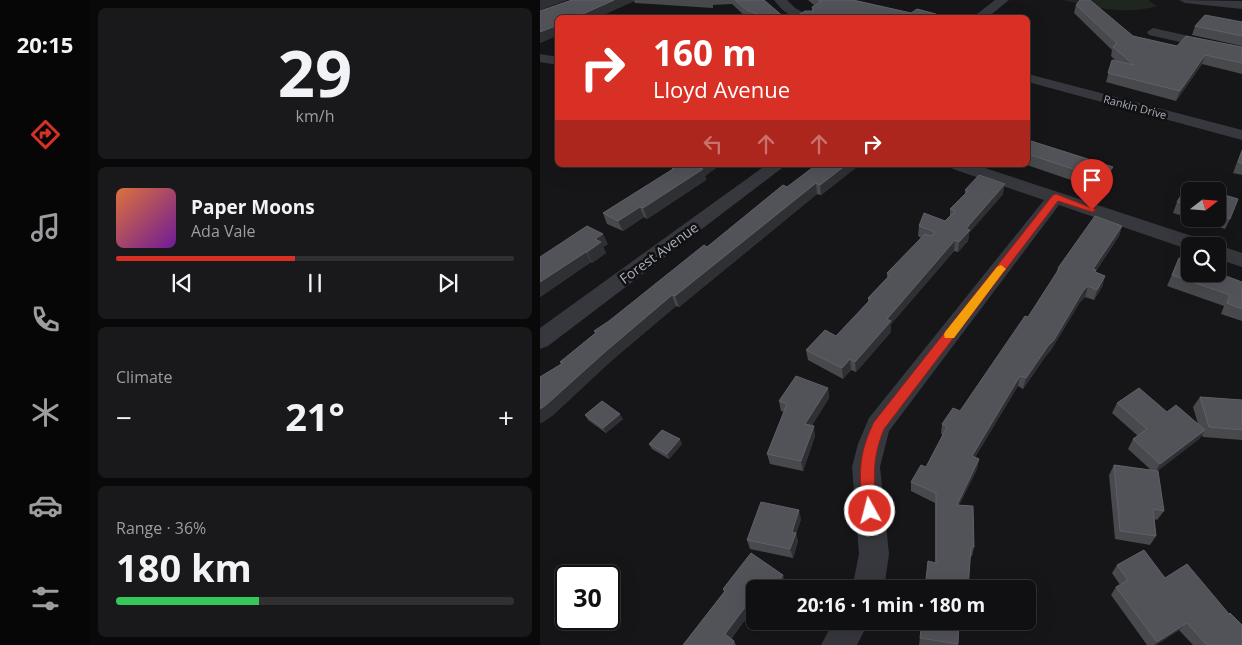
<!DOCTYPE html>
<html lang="en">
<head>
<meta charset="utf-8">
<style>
	body { margin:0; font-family:"Open Sans",sans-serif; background:#19191b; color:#f1f3f6; height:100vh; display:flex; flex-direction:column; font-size:19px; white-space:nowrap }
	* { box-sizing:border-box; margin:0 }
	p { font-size:16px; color:#9c9d9f }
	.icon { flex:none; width:28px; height:28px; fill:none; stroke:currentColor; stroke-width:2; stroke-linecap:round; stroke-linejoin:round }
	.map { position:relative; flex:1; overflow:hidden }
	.panel { display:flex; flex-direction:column; gap:8px; padding:8px; background:#09090a; width:450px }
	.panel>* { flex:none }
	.hud { position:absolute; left:15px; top:15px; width:475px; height:152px; border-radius:8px; box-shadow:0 5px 20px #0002,0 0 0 1px #303032; background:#d93025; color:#fff; overflow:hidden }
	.needle { width:32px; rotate:73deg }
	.controls { position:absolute; left:641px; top:182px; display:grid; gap:10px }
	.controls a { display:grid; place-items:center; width:45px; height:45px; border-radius:8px; background:#101012; box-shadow:0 5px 20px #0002,0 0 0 1px #303032; font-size:25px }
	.speed { position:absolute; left:15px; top:565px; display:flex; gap:10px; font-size:25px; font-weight:700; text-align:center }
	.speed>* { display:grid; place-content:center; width:65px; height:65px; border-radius:50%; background:#101012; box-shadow:0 5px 20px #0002,0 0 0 1px #303032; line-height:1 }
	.speed .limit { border:2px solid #111; border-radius:8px; background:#fff; color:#111 }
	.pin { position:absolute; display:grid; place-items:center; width:42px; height:42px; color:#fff; margin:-51px -21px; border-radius:50% 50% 50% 0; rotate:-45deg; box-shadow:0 0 5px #0007 }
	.pin .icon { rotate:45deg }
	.me { position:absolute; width:55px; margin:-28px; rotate:353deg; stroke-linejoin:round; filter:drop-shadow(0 0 4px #0008) }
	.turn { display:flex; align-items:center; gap:18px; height:105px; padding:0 15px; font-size:22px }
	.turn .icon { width:65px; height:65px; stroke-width:2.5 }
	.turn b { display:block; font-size:35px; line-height:42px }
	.lanes { display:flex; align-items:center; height:48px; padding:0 15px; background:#0003; justify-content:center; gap:25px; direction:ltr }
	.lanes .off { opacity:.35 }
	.big { font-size:38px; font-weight:700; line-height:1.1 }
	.panel .tile { flex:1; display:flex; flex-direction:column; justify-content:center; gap:8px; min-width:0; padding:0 18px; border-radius:8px; background:#19191b }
	.panel .dial { align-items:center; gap:0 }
	.dial b { font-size:65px; line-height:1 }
	.song { display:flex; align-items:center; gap:15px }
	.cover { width:60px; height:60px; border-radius:8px; background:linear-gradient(135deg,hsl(20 70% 55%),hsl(280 70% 35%)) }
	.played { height:5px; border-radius:2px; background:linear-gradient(90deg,#d93025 45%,#303032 45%) }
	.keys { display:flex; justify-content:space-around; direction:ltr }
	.heat { display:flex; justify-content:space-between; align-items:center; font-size:28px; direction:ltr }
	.charge { height:8px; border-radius:4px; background:linear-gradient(90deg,#34c759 36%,#303032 0) }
	.trip { position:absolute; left:206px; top:580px; width:290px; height:50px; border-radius:8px; background:#101012; box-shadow:0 5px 20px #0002,0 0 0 1px #303032; font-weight:700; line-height:50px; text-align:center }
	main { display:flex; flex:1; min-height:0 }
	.tabs { display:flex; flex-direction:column; width:90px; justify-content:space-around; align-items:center; background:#060607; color:#9c9d9f }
	.tabs .icon { width:35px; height:35px }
	.tabs .selected { color:#d93025 }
	.tabs b { font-size:22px; color:#f1f3f6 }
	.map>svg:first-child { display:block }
</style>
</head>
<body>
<main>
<nav class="tabs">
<b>20:15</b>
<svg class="icon selected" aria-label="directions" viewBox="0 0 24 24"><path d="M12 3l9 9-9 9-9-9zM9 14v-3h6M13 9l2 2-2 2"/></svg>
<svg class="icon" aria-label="music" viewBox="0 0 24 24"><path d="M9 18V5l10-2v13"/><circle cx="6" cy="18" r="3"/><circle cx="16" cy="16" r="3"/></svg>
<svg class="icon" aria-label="phone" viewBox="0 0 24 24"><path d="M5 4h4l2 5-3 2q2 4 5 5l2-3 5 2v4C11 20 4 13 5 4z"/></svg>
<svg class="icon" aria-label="climate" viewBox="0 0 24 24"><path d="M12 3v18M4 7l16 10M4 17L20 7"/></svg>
<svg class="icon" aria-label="car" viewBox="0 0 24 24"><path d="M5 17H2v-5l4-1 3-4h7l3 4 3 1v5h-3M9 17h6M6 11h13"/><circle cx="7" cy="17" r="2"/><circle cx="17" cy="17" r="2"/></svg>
<svg class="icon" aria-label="filters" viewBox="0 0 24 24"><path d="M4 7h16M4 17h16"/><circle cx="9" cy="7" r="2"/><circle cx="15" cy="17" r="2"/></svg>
</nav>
<section class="panel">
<div class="tile dial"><b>29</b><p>km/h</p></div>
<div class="tile">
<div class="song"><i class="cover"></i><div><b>Paper Moons</b><p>Ada Vale</p></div></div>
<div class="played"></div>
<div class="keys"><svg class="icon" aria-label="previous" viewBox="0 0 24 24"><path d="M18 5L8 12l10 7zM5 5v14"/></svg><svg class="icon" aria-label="pause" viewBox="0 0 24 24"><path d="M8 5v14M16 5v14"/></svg><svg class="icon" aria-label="next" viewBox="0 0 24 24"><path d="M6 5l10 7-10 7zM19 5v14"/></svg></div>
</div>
<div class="tile"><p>Climate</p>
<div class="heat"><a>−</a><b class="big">21°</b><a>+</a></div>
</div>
<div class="tile"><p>Range · 36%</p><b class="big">180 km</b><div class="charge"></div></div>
</section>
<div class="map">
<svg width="702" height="645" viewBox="0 0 702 645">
	<rect width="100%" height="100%" fill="#161618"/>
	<path fill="#1e261f" d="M523 0H608L617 6C588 15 552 8 523 0Z"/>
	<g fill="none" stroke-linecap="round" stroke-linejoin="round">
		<g fill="#37383d" fill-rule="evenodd">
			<path d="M234 0H247L255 8 273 18C253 18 246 16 234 0Z"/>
			<polygon points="455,0 469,0 447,18 432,18"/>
			<polygon points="639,0 702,1 702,9 645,3"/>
			<polygon points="613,28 702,48 702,56 609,35 607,32"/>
			<polygon points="0,54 18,57 18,65 0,62"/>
			<polygon points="488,74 702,130 702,140 488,82"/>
			<polygon points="226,165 246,165 8,346 0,349 0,328"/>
			<polygon points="410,165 436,165 667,241 670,246 650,246 650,250 519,205 349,431 340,467 349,554 344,589 312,589 319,554 312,467 318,444 329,418 504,200 413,169"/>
			<polygon points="678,245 702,253 702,267 678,259 678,246 675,246"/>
			<polygon points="294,621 329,621 317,645 281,645"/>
		</g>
	</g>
	<g fill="#47494d">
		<polygon points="32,0 224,0 245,18 207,18 192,4 173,5 173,8 95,3 94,1 0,43 0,11"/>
		<polygon points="268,0 313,0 371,13 272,11 272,7 275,6"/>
		<polygon points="536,5 593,36 637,46 702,47 702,74 662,64 636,101 566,82 572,60 576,61 571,56 572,50 534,13"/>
		<polygon points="702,22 702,46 652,35 655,26"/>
		<polygon points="702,149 702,175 693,173"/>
		<polygon points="488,150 569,177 560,190 487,165 488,165"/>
		<polygon points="137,165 180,165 165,176 166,180 107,219 104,217 83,231 67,224 63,213 132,170 132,168"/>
		<polygon points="318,166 281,195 277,194 139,307 136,306 71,361 13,415 1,423 0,421 0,377 21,364 20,362 55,333 54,331 69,321 247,187"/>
		<polygon points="425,190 463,194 429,233 428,241 418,252 414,251 351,324 351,332 316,372 311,370 303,379 268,360 266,350 296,336 328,302 328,298 347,278 347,273 381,238 378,236 379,226 405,221 410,216 410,209 425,195"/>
		<polygon points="650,191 650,218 633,213 637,202"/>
		<polygon points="678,193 690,219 685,229 652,219 678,219"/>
		<polygon points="582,226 579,236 556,271 556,272 565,276 562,287 554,300 545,297 540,302 511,350 505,357 483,389 478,386 435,457 439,459 437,469 419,505 434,547 432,556 395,562 395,503 371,491 371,482 386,467 403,435 401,434 402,424 420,411 488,317 516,273 518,268"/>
		<polygon points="68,244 63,247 66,253 52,263 51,262 0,297 0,257"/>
		<polygon points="639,258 650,274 702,282 702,321 681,314 684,306 627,286"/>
		<polygon points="288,388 289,398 272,425 275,436 263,471 230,464 227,454 244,412 241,411 239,401"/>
		<polygon points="660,397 702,400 702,440 663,437 662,435 659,439 617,471 624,511 617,520 614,519 616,536 610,545 575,539 569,475 574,465 611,470 588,449 593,439 598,436 572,413 577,403 627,412 658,424 653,407"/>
		<polygon points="45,415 83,419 66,433 48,420"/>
		<polygon points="109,444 142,444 129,459 112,449"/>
		<polygon points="261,519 256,534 258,541 253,558 210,549 207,540"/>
		<polygon points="577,565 625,578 702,645 653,645 639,630 616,645 607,645 571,595 576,587 580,585 572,573"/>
		<polygon points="246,583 215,589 215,617 210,613 191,639 194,641 196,645 143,645 184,592 183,589"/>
		<polygon points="382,621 419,621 418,645 379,645"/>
	</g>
	<g fill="#2f3033">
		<polygon points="0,0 28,0 0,10"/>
		<polygon points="74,0 94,0 94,1 57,18 34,18"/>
		<polygon points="396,14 396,18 391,18"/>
		<polygon points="18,25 18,35 0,43 0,32"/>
		<polygon points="665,55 662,64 636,101 640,91"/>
		<polygon points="163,165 180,165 165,176 166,180 107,219 103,208"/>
		<polygon points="306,165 318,165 318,166 281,195 280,185"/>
		<polygon points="573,167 569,177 560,190 563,179"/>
		<polygon points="276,183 277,194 139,307 135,296"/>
		<polygon points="465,184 463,194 429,233 428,241 418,252 419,242 430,224"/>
		<polygon points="100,207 104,217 83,231 78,221"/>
		<polygon points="582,226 579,236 556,271 553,281 553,269"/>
		<polygon points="63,234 68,244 63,247 66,253 52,263 47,252 55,239"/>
		<polygon points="415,240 414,251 351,324 351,332 316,372 315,362 347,319"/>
		<polygon points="46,252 51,262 0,297 0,282"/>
		<polygon points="565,276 562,287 554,300 557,290"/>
		<polygon points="548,286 545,297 540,302 511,350 505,357 483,389 486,378 543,291"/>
		<polygon points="132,295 136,306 71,361 13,415 1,423 0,421 0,409 66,351"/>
		<polygon points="310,359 311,370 303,379 302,368"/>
		<polygon points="480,376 478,386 430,466 432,456"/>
		<polygon points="288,388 289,398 267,434 265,424"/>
		<polygon points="80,414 83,419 66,433 63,428"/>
		<polygon points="274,426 275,436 263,471 261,461"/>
		<polygon points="665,430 659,439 614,474 620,464"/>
		<polygon points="140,439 142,444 129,459 127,454"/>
		<polygon points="439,459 437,469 415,514 417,505"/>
		<polygon points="259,510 261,519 256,534 258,541 253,558 250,549 252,532"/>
		<polygon points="243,575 246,583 242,589 234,589"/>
		<polygon points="206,606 210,613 189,641 185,634"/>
		<polygon points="647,623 639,630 616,645 614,645 617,642"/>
	</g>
	<g fill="#525359" stroke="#5f6168">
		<polygon points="32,0 74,0 34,18 18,18 18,25 0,32 0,11"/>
		<polygon points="195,0 224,0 245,18 227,18 207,10"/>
		<polygon points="278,0 313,0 371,13 377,9 396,14 391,18 253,18 265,11 274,11 272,7 281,2"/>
		<polygon points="540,0 550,0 593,36 637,46 646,36 702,47 702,63 665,55 640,91 568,73 572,60 594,65 573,47 577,43 536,5"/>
		<polygon points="665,15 702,22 702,36 655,26"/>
		<polygon points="491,141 573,167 563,179 488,154 488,150"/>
		<polygon points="702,151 702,164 698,162"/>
		<polygon points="137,165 163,165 159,168 163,169 103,208 100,207 78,221 63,213 133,169 132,168"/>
		<polygon points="276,165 306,165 280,185 276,183 135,296 132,295 66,351 6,405 0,409 0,377 23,363 20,362 57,332 54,331 69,321 164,245 167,247 243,185 247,187"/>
		<polygon points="439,175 465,184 430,224 426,229 430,230 419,242 415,240 347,319 351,321 315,362 310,359 302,368 266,350 285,330 296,336 331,299 328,298 350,275 347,273 385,234 391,236 395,232 379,226 384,213 405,221 415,211 410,209 428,191 425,190"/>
		<polygon points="646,187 659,191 650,191 650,206 637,202"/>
		<polygon points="678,193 698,199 690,219 678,215"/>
		<polygon points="555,216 582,226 553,269 556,270 555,272 565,276 557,290 548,286 543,291 514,340 508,346 486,378 480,376 432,456 439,459 417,505 433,506 434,547 431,547 428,589 385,589 388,561 396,563 396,493 371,482 381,465 386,467 407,427 402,424 413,408 420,411 485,316 488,317 519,269 518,268"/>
		<polygon points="47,226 63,234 55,239 61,242 47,252 46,252 0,282 0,257"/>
		<polygon points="639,258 650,261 650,274 678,273 702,282 702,309 687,303 690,295 632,275"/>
		<polygon points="256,376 288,388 265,424 274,426 261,461 227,454 247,404 239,401"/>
		<polygon points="599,388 627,412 636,405 665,430 620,464 593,439 607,429 577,403"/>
		<polygon points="660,397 702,400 702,430 669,427"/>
		<polygon points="62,401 80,414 63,428 45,415"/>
		<polygon points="122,430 140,439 127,454 109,444"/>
		<polygon points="574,465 618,471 624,511 613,509 616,536 580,531"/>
		<polygon points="221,502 259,510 252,532 256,533 250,549 207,540"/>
		<polygon points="604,550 625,578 647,564 689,614 690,613 702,625 702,645 667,645 647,623 617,642 576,587 588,580 577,565"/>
		<polygon points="211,553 243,575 234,589 215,589 215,612 206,606 185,634 194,641 192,645 143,645 185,591 183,589"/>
		<polygon points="382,621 419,621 418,644 380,638"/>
	</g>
	<path fill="#d93025" stroke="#8d1f18" d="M516 194 557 210 552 212 518 201 344 429C331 461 334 479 337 511L335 516 330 518 325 516 322 511C320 474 317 457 334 422L513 195Z"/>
	<polygon fill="#f59e0b" points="461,265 466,269 464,271 414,338 405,338 404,335 405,332 457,267"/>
	<g text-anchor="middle" stroke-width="5" stroke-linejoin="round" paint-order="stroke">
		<g font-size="11" fill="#a8adb8" stroke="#111113">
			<text transform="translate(595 107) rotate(15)" y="4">Rankin Drive</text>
		</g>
		<g font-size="14" fill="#a8adb8" stroke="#111113">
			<text transform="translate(119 253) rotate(-36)" y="5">Forest Avenue</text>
		</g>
	</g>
</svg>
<div class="controls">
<a><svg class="needle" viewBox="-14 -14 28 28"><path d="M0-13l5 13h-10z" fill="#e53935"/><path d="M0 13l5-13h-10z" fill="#9c9d9f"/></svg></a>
<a><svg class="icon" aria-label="search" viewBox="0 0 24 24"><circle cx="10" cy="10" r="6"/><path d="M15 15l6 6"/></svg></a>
</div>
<div class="speed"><div class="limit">30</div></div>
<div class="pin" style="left:552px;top:210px;background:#d93025"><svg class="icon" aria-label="arrive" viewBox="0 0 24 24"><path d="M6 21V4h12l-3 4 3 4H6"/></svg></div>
<svg class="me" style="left:330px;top:511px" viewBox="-20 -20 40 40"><circle r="17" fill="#d93025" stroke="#fff" stroke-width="3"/><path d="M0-11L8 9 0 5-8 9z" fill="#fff"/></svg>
<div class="trip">20:16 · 1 min · 180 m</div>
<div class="hud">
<div class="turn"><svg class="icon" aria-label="right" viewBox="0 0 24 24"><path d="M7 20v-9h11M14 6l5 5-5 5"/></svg><div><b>160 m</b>Lloyd Avenue</div></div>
<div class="lanes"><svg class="icon off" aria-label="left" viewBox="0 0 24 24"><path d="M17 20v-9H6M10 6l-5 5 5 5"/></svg><svg class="icon off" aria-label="ahead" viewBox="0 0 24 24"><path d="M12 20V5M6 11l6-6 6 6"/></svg><svg class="icon off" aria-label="ahead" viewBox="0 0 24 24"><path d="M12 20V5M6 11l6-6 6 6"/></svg><svg class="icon" aria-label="right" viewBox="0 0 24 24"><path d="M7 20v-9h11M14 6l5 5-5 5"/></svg></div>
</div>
</div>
</main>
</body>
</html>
